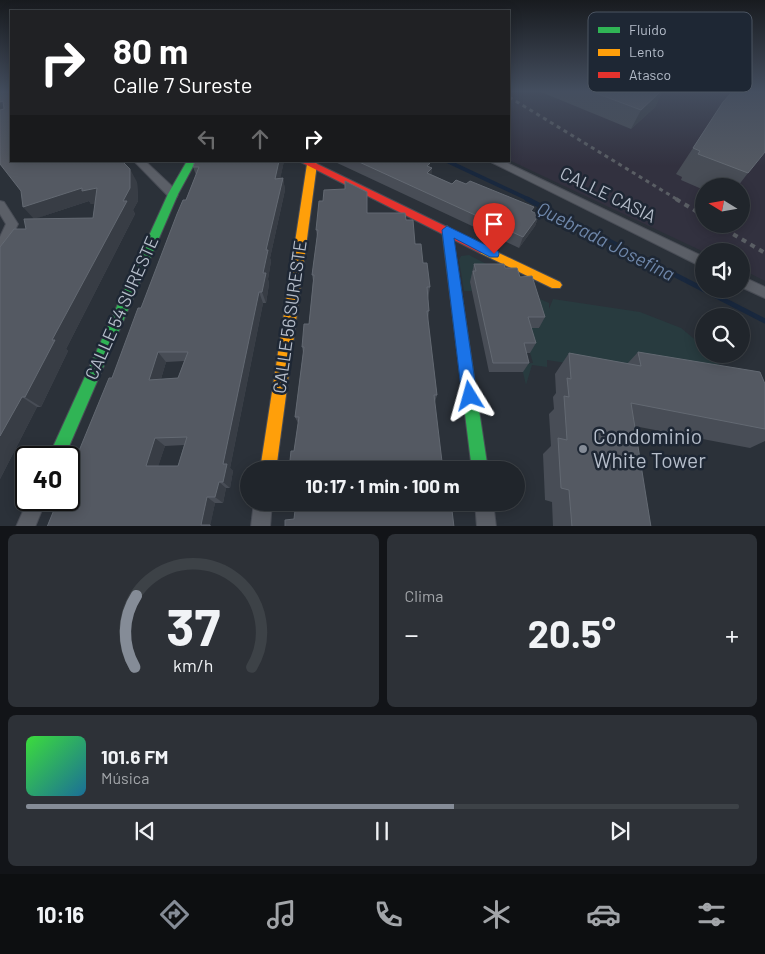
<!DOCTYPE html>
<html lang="es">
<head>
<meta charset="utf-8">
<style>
	body { margin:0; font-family:Barlow,sans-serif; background:#2d3137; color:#f1f3f6; height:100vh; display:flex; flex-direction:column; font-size:19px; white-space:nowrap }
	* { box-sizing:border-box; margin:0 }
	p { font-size:16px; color:#a2a5a9 }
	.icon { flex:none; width:28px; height:28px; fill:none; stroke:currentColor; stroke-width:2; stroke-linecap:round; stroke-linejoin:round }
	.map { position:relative; height:526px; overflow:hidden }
	.side { display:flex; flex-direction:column; gap:8px; padding:8px; background:#121418; flex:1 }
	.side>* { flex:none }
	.top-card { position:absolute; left:10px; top:10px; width:500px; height:152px; border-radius:0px; box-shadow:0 2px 12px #0003,0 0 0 1px #3d4247; background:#202124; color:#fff; overflow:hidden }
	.needle { width:32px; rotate:281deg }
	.tools { position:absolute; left:695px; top:178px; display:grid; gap:10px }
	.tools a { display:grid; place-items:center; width:55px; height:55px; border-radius:50%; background:#20252b; box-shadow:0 2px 12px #0003,0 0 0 1px #3d4247; font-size:25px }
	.speed { position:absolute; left:15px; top:446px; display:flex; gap:10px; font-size:25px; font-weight:700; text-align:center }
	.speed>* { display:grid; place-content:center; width:65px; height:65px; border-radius:50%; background:#20252b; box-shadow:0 2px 12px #0003,0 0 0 1px #3d4247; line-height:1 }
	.speed .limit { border:2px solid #111; border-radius:8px; background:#fff; color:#111 }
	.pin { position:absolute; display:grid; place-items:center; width:42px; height:42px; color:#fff; margin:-51px -21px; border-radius:50% 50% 50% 0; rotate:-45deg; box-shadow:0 0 5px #0007 }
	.pin .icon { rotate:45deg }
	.me { position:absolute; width:55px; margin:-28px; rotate:352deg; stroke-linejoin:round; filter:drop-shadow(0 0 4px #0008) }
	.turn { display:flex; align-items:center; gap:18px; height:105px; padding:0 20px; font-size:22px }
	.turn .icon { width:65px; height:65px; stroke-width:2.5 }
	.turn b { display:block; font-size:35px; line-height:42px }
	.lanes { display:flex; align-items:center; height:48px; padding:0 20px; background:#0003; justify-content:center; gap:25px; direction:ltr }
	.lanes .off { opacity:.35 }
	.big { font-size:38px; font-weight:700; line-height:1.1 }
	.side .tile { flex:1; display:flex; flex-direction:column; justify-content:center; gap:8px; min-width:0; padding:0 18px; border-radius:8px; background:#2d3137 }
	.side .dial { align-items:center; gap:0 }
	.dial svg { height:130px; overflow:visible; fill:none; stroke:#3d4247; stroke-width:7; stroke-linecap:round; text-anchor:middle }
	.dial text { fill:#f1f3f6; stroke:none }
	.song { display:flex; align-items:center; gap:15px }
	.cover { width:60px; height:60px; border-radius:8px; background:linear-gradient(135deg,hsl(120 70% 55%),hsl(200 70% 35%)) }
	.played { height:5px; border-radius:2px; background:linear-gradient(90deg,#858c97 60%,#3d4247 60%) }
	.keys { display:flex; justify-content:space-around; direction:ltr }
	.heat { display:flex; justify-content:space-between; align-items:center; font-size:28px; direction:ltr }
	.side .tiles { flex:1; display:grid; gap:8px; grid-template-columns:1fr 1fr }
	.tile:last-child { grid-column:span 2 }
	.trip { position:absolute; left:240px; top:461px; width:285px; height:50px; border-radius:25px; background:#20252b; box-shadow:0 2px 12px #0003,0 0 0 1px #3d4247; font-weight:700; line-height:50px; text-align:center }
	.dock { display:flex; height:80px; justify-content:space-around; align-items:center; background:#0d0f11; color:#a2a5a9 }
	.dock .icon { width:35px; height:35px }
	.dock .selected { color:#858c97 }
	.dock b { font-size:22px; color:#f1f3f6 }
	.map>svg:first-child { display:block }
</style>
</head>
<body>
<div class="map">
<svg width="765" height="527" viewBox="0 0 765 527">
	<rect width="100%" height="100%" fill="#2b3139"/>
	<path fill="#32313f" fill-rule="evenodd" d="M509 92H765V281L741 269V251L704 252 509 160ZM704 186H741V224H704Z"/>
	<polygon fill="#283b3f" points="469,255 533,288 531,295 549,303 549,309 553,299 640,312 681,328 704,347 704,354 711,354 716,358 729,388 547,360 547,367 532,365 526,385 521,364 533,363 527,342 513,328 540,328 537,318 473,283 470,283 472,291 464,291 459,260 461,256"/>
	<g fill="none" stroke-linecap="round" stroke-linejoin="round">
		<polyline stroke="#19283e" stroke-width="4" points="447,161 530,200"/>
		<polyline stroke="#19283e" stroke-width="5" points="527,199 765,321"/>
		<defs>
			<g id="street">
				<polygon points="134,161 145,161 177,191 178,194 177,197 169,197"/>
				<polygon points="489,161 503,161 704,257 704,268"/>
				<polygon points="0,201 4,202 18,224 4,252 0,254 0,237 6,224 0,214"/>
				<polygon points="741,276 765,287 765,298 741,287"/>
				<polygon points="28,500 46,500 35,527 16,527"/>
				<polygon points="254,502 272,502 270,527 251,527"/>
				<polygon points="475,502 493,502 496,527 477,527"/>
			</g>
			<g id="fast">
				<polygon points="187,161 196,161 178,194 64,458 48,458 168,194"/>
				<polygon points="447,226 452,230 488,470 472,470 442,230"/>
			</g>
			<g id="slow">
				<polygon points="312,161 317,164 276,470 260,470 307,164"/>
				<polygon points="484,246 560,282 562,285 560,288 552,288 480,253 479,250"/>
			</g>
			<polygon id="jam" points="299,161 311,161 488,247 489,250 488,253 480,253"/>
		</defs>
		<use href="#street" stroke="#494d56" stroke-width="2"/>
		<use href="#fast" stroke="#494d56" stroke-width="2"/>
		<use href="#slow" stroke="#494d56" stroke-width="2"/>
		<use href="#jam" stroke="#494d56" stroke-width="2"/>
		<use href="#street" fill="#5b5f67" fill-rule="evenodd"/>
		<use href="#fast" fill="#30b455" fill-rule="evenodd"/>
		<use href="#slow" fill="#ff9f0a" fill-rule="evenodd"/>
		<use href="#jam" fill="#e5322d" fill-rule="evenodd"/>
		<polyline stroke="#5a5e64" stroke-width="3" stroke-dasharray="4 4" stroke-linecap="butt" points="509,97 678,200"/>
		<g stroke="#5a5e64" stroke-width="4" stroke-dasharray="5 5" stroke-linecap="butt">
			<polyline points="676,199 704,216"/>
			<polyline points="716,224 765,253"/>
		</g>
	</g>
	<g fill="#484d56" fill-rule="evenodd">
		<polygon points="541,92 662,92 655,107 631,129"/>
		<polygon points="723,102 748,173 738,186 704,186 704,190 681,180 682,177 676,174"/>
		<path d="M195 161H284L280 178H283L285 190 270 258 271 261 268 279 269 284 266 303H263L230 468 233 471 230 488H226L223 503H215L210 525 213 527H47L112 378 196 175 193 167ZM184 361 178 378 161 379 166 362ZM184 445 178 466H158L165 446Z"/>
		<polygon points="333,161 426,161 430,163 429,167 432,168 431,174 452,184 539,215 535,226 519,248"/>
		<path d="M137 182 138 201 133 210 135 214 66 349 68 351 41 407H37L0 479V247L26 229 34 219ZM89 201 91 204 95 203 93 218 34 219Z"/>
		<polygon points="367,213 406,220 423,263 430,287 428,299 429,311 428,321 437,395 435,402 294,451 298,423 295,417 303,353 302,347 309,324 313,281 312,275 317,237 316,230"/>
		<polygon points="474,264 505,268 520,277 545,317 539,328 531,328 536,343 530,353 526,353 529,363 523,372 489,372 470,282"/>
		<polygon points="638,352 765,384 765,441 750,448 634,426 651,527 553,527 552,502 545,500 543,454 551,446 549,414 554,409 553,397 556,393 555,374 569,353 627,364"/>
	</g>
	<g fill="#383d45">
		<polygon points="660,92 662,92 655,107 631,129 641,110"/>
		<polygon points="3,101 11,112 0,117 0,102"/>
		<polygon points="279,161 284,161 278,190 275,179"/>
		<polygon points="430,163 429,171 432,168 431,179 426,184 427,166"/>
		<polygon points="130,169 137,182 138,201 133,210 135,214 66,349 68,351 41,407 25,397 52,340 123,201"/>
		<polygon points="283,178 285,190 270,258 271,261 268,279 269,284 266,303 262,292 263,273 266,250"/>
		<polygon points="82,188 97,188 105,201 91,204 89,201 34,219 23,207"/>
		<polygon points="539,215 535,226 519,248 523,237"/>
		<polygon points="259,292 263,303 230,468 233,471 230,488 223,482 223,464"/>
		<polygon points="158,352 166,362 158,389 149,380"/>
		<polygon points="22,397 37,407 0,479 0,436"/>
		<polygon points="155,438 165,446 156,473 146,466"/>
		<polygon points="219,482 226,488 223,503 215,497"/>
		<polygon points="207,497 215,503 210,527 201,525"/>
	</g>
	<g fill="#545962" stroke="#636972" fill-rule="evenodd">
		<polygon points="0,92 11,92 11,161 122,161 130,169 130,188 123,201 127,201 52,340 55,340 25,397 22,397 0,436 0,247 14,229 26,229 24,219 93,218 97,188 82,191 82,188 23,207 21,191 0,164 0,110 4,109 3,101 0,102"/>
		<polygon points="593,92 660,92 641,110"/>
		<polygon points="732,92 765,92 765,152 748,173 698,154 700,151 693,148 723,102"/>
		<path d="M195 161H279L275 179 283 178 266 250H268L263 273H266L262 292H259L223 464H227L223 482H219L215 497H207L201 525H210V527H47L58 500H69V475L109 378H112L138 308H141L177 214 183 200H186L199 167H193ZM158 352H188L178 378 149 380ZM187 437 178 466H146L155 438Z"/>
		<polygon points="357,161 426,161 430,163 427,166 432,168 427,173 452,184 456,180 466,184 470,181 534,207 531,211 539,215 523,237"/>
		<polygon points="345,181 367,192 367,213 405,213 406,220 413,220 415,244 421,244 423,263 427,263 430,287 427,287 429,311 427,311 437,395 434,395 443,470 289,470 291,451 294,451 299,417 295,417 304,347 302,347 304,324 309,324 314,275 312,275 318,230 316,230 319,201 323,201 324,190 345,189"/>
		<polygon points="474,264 504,264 505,268 517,268 520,277 532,276 545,317 528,317 536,343 524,343 529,363 493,363 473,271 476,271"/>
		<polygon points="638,352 760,372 765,384 765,429 631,403 651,527 572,527 569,490 561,488 558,438 567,440 564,396 569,397 567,378 571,379 569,353 641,366"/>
		<polygon points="296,502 451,502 454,527 285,527 285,520 294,519"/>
	</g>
	<linearGradient id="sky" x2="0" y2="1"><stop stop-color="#181b1f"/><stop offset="0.55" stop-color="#444e5f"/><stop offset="1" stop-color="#444e5f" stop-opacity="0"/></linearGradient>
	<rect width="765" height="166" fill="url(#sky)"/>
	<polygon fill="#1a73e8" stroke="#114b97" points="447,226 498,251 499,254 498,257 490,257 454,238 477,396 475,401 470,403 465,401 462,396 442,230"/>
	<circle fill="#858c97" stroke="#1e2734" stroke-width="2" cx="583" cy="449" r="5"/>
	<g text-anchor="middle" stroke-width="5" stroke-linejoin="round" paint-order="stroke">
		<g font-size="18" fill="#b5bdca" stroke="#1e2734">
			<text transform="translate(608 195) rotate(26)" y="6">CALLE CASIA</text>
			<text transform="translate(122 308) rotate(-66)" y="6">CALLE 54 SURESTE</text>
			<text transform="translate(290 317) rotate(-82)" y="6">CALLE 56 SURESTE</text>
		</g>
		<g font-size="19" font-style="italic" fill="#6e86a9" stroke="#1e2734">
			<text transform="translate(606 241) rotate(27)" y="7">Quebrada Josefina</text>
		</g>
		<g font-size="21" fill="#b5bdca" stroke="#1e2734" text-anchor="start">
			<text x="593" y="444">Condominio<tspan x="593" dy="24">White Tower</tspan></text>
		</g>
	</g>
	<rect x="588" y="12" width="164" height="80" rx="8" fill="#1e2734" stroke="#4b5461" stroke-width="1"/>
	<rect x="598" y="27" width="22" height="6" fill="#30b455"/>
	<rect x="598" y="49" width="22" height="7" fill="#ff9f0a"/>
	<rect x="598" y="72" width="22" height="6" fill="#e5322d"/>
	<g font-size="14" fill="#b5bdca">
		<text x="629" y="35">Fluido</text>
		<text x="629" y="57">Lento</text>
		<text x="629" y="80">Atasco</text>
	</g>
</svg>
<div class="tools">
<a><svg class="needle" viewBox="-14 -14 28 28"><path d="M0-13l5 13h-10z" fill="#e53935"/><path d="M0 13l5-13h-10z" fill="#a2a5a9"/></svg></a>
<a><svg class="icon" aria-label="sound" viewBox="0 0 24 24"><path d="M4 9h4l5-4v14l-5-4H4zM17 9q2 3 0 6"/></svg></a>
<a><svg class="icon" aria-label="search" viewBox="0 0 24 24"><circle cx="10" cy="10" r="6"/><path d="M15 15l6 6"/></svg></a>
</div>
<div class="speed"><div class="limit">40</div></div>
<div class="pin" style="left:494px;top:254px;background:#d93025"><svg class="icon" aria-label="arrive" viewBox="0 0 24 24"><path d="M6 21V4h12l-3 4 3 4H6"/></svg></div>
<svg class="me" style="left:470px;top:396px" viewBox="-20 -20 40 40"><path d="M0-17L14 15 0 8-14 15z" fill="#1a73e8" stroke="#fff" stroke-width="4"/></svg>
<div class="trip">10:17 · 1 min · 100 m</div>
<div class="top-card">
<div class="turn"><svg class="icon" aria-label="right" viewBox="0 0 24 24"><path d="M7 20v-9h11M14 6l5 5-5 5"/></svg><div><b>80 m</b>Calle 7 Sureste</div></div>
<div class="lanes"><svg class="icon off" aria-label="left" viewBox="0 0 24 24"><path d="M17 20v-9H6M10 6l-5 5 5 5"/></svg><svg class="icon off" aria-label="ahead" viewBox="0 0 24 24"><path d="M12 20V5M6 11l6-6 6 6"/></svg><svg class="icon" aria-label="right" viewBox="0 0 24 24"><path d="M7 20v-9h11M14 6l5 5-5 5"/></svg></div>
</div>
</div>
<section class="side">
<div class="tiles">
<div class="tile dial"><svg viewBox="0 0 100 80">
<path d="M14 69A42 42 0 1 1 86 69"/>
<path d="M14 69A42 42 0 0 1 15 25" stroke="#858c97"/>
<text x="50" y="56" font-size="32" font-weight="700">37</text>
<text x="50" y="72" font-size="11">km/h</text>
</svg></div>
<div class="tile"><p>Clima</p>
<div class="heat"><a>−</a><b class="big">20.5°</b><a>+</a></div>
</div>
<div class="tile">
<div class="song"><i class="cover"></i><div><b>101.6 FM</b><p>Música</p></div></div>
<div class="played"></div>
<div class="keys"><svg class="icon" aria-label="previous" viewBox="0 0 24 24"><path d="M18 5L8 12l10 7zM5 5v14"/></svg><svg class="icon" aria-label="pause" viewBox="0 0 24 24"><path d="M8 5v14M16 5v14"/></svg><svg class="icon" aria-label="next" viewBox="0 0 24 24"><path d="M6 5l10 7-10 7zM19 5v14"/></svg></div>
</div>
</div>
</section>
<nav class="dock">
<b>10:16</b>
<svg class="icon selected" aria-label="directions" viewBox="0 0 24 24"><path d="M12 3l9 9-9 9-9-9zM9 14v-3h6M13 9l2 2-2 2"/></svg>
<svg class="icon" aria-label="music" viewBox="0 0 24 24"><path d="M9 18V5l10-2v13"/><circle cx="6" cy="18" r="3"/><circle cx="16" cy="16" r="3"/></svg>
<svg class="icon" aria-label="phone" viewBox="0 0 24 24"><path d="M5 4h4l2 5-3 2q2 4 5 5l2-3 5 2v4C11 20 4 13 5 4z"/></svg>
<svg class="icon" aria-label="climate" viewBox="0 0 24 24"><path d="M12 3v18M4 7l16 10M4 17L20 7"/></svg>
<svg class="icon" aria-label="car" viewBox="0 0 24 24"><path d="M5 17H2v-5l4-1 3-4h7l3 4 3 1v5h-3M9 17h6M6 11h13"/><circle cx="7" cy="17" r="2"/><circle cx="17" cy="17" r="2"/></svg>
<svg class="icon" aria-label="filters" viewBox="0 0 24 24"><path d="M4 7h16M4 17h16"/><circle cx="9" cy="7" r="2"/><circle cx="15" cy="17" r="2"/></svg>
</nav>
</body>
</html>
